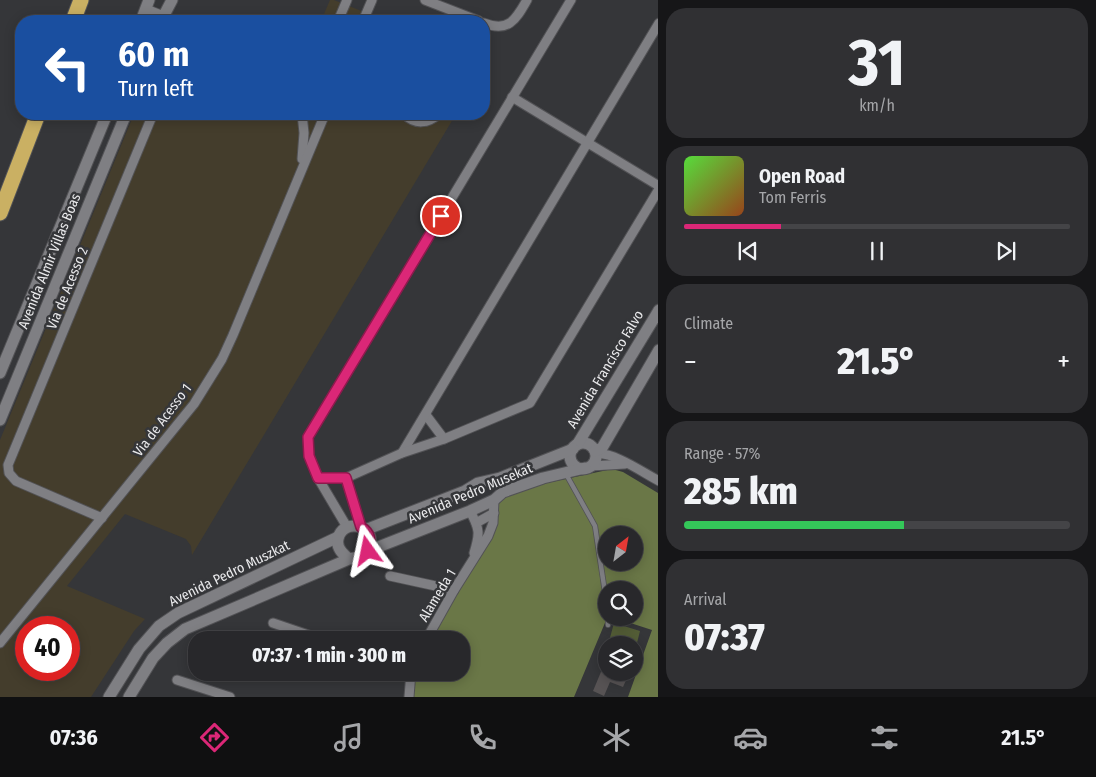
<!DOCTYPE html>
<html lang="en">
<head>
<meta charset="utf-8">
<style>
	body { margin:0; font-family:"Fira Sans Condensed",sans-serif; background:#303033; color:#f1f3f6; height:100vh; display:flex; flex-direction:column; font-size:19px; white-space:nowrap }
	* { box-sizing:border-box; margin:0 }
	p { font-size:16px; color:#a5a6a9 }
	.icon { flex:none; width:28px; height:28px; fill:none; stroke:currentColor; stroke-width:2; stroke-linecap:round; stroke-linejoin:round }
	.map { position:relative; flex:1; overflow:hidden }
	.panel { display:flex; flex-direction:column; gap:8px; padding:8px; background:#161618; width:438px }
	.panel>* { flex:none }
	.banner { position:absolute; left:15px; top:15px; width:475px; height:105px; border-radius:20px; box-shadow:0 2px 12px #0003,0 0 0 1px #444447; background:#1a4fa0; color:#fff; overflow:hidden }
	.needle { width:32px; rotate:31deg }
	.buttons { position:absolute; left:598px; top:526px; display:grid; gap:10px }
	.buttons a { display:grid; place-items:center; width:45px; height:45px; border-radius:50%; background:#28282b; box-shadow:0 2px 12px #0003,0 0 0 1px #444447; font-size:25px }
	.speed { position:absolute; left:15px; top:616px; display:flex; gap:10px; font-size:25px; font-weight:700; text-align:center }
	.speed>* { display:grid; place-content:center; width:65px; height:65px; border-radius:50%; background:#28282b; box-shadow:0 2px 12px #0003,0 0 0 1px #444447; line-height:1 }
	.speed .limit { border:8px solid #d22; background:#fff; color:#111 }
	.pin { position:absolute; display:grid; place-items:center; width:42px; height:42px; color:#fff; margin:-21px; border:2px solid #fff; border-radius:50%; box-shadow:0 1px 5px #0007 }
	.me { position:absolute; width:55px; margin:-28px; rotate:348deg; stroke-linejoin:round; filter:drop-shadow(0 0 4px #0008) }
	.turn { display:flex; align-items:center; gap:18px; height:105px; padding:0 20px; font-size:22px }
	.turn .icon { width:65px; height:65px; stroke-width:2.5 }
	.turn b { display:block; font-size:35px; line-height:42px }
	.big { font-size:38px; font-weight:800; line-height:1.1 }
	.panel .widget { flex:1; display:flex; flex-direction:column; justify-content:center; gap:8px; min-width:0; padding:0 18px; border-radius:20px; background:#303033 }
	.panel .dial { align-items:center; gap:0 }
	.dial b { font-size:65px; line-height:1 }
	.song { display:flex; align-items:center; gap:15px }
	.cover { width:60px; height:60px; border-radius:8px; background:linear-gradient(135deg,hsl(110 70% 55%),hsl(20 70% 35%)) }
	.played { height:5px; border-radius:2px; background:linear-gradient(90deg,#db2777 25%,#444447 25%) }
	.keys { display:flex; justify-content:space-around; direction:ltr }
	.heat { display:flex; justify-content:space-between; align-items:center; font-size:28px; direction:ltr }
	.charge { height:8px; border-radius:4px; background:linear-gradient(90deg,#34c759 57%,#444447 0) }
	.trip { position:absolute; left:188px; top:631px; width:282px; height:50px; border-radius:20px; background:#28282b; box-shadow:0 2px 12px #0003,0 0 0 1px #444447; font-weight:800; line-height:50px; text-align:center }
	.tab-bar { display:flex; height:80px; justify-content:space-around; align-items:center; background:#101011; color:#a5a6a9 }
	.tab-bar .icon { width:35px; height:35px }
	.tab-bar .selected { color:#db2777 }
	.tab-bar b { font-size:22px; color:#f1f3f6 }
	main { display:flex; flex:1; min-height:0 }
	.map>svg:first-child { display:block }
</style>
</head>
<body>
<main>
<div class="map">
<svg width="659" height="697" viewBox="0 0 659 697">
	<rect width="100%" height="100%" fill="#353639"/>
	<g fill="#443d2c" fill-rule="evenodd">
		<polygon points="330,0 334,0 379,18 377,21 321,21"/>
		<path d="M134 114H456L192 555 191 546 186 539 125 514 67 586 145 619 134 631 91 697H0V440ZM26 628H69V670H26Z"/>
	</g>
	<polygon fill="#545e37" points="614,623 640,631 635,651 634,645 608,645"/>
	<path fill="#6a7747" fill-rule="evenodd" d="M612 469 623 472 658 493V697H628L652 630 615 618H634V590H606L607 618 574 697H413L414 673 461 672V640H430L488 542 496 502 502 497 542 484ZM606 535H634V562H606Z"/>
	<polygon fill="#575354" points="603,667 606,668 606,672 613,672 627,678 623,687 610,682 604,696 593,691"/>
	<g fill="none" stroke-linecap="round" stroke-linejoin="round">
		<defs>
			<g id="service">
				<polyline points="566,474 595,526 606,599"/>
				<polyline points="608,618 608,625"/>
			</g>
			<g id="minor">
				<polyline points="425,0 479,21"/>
				<polyline points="146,9 176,21"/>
				<polyline points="338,21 347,0"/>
				<polyline points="363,21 372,0"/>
				<path d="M484 23C509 33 516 19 527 0"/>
				<polyline points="512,97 659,186"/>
				<polyline points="302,114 304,133 302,159"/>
				<path d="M404 114C415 125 428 124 439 114"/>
				<polyline points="426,415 444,439"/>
				<polyline points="402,453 659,23"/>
				<path d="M596 454C614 452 642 472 659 481"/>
				<polyline points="591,466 625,464"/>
				<polyline points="318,478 346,478 402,453 444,439 530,403 659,189"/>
				<polyline points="346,478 361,527"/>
				<path d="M470 511C480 529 480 534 474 553"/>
				<polyline points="102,518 16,481 9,473 8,465 153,114"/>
				<polyline points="476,523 494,513"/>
				<polyline points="347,527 318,478 309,456 308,437 571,0"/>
				<polyline points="390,576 454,590"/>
				<polyline points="273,623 323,640"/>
				<polyline points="426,640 454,590 488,536 493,523 494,500"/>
				<polyline points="0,643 194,404 222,359 233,335 325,114"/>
				<polyline points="177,680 230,697"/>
				<polyline points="409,697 411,672"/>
			</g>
			<g id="tertiary">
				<polyline points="141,21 149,0"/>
				<polyline points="161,21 172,0"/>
				<polyline points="0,373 107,114"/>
				<polyline points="0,420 126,114"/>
				<circle cx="583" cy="456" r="13"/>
				<polyline points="577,445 659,310"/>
				<polyline points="595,451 602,448 659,350"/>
				<polyline points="365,530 465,491 478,483 500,478 573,449"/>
				<polyline points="368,551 470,511 494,500 503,492 543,478 585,468"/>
				<polyline points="109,697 139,649 159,626 178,613 338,537"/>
				<path d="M129 697 153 658 167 643 185 629 349 559C359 557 367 556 370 545 375 524 342 518 338 539 336 548 343 554 349 559"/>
			</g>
			<g id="motorway">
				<polyline points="73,21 81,0"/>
				<polyline points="0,213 38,114"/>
			</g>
		</defs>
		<use href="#service" stroke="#525255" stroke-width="6"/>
		<use href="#minor" stroke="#525255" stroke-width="11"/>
		<use href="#tertiary" stroke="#525255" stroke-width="13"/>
		<use href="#motorway" stroke="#525255" stroke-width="17"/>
		<use href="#service" stroke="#7f7f83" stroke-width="4.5"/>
		<use href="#minor" stroke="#7f7f83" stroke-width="9"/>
		<use href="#tertiary" stroke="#7f7f83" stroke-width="11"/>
		<use href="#motorway" stroke="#cab063" stroke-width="15"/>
	</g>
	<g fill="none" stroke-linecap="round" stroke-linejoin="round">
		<defs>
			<path id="route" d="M368 551C371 540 371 533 361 527L346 478H318L309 456 308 437 441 216"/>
		</defs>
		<use href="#route" stroke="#8e194d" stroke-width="12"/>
		<use href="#route" stroke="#db2777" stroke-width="9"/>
	</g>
	<g text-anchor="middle" stroke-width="5" stroke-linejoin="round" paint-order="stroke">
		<g font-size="14" fill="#eaeaec" stroke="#353639">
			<text transform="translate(49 261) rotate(-68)" y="5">Avenida Almir Villas Boas</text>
			<text transform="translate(67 288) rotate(-68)" y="5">Via de Acesso 2</text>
			<text transform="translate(605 369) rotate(-59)" y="5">Avenida Francisco Falvo</text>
			<text transform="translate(162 420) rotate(-53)" y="5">Via de Acesso 1</text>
			<text transform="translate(470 493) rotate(-23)" y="5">Avenida Pedro Musekat</text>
			<text transform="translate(229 573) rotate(-26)" y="5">Avenida Pedro Muszkat</text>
			<text transform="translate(437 595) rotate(-59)" y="5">Alameda 1</text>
		</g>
	</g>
</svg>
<div class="buttons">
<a><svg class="needle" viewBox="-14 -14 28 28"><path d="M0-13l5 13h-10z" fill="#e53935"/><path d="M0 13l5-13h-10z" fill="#a5a6a9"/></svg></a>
<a><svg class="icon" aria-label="search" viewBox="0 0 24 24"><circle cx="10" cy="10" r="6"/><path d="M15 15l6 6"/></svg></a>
<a><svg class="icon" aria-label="layers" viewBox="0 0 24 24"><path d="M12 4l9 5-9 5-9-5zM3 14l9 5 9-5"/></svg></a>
</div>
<div class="speed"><div class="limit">40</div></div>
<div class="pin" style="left:441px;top:216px;background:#d93025"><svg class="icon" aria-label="arrive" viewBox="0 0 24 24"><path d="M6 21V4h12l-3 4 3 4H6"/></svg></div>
<svg class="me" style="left:368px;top:551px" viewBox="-20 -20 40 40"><path d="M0-17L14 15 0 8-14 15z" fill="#db2777" stroke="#fff" stroke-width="4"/></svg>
<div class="trip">07:37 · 1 min · 300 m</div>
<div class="banner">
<div class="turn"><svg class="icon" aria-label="left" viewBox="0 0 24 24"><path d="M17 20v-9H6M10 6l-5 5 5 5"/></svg><div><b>60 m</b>Turn left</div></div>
</div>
</div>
<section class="panel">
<div class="widget dial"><b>31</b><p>km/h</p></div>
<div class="widget">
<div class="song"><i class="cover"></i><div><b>Open Road</b><p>Tom Ferris</p></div></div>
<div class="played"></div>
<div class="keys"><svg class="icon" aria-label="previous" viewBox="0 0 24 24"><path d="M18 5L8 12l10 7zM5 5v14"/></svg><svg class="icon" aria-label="pause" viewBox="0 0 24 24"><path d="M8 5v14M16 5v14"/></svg><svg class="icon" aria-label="next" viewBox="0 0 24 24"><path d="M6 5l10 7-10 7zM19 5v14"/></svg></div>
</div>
<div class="widget"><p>Climate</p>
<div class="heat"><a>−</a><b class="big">21.5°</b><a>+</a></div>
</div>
<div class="widget"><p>Range · 57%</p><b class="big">285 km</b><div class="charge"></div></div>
<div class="widget"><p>Arrival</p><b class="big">07:37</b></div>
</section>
</main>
<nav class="tab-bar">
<b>07:36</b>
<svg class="icon selected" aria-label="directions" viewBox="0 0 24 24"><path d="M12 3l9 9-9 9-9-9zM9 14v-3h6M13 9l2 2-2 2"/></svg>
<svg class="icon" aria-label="music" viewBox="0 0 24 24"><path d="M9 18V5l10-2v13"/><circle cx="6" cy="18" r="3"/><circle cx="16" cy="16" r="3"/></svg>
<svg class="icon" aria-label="phone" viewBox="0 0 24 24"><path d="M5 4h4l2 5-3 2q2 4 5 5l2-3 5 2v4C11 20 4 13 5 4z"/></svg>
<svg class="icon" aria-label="climate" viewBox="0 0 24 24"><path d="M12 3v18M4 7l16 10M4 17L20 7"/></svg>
<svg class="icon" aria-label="car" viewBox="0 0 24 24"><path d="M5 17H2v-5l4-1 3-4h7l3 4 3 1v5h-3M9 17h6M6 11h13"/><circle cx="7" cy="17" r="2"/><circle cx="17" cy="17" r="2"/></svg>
<svg class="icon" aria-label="filters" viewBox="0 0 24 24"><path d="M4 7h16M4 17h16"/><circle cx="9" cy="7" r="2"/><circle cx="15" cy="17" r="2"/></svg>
<b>21.5°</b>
</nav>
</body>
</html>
